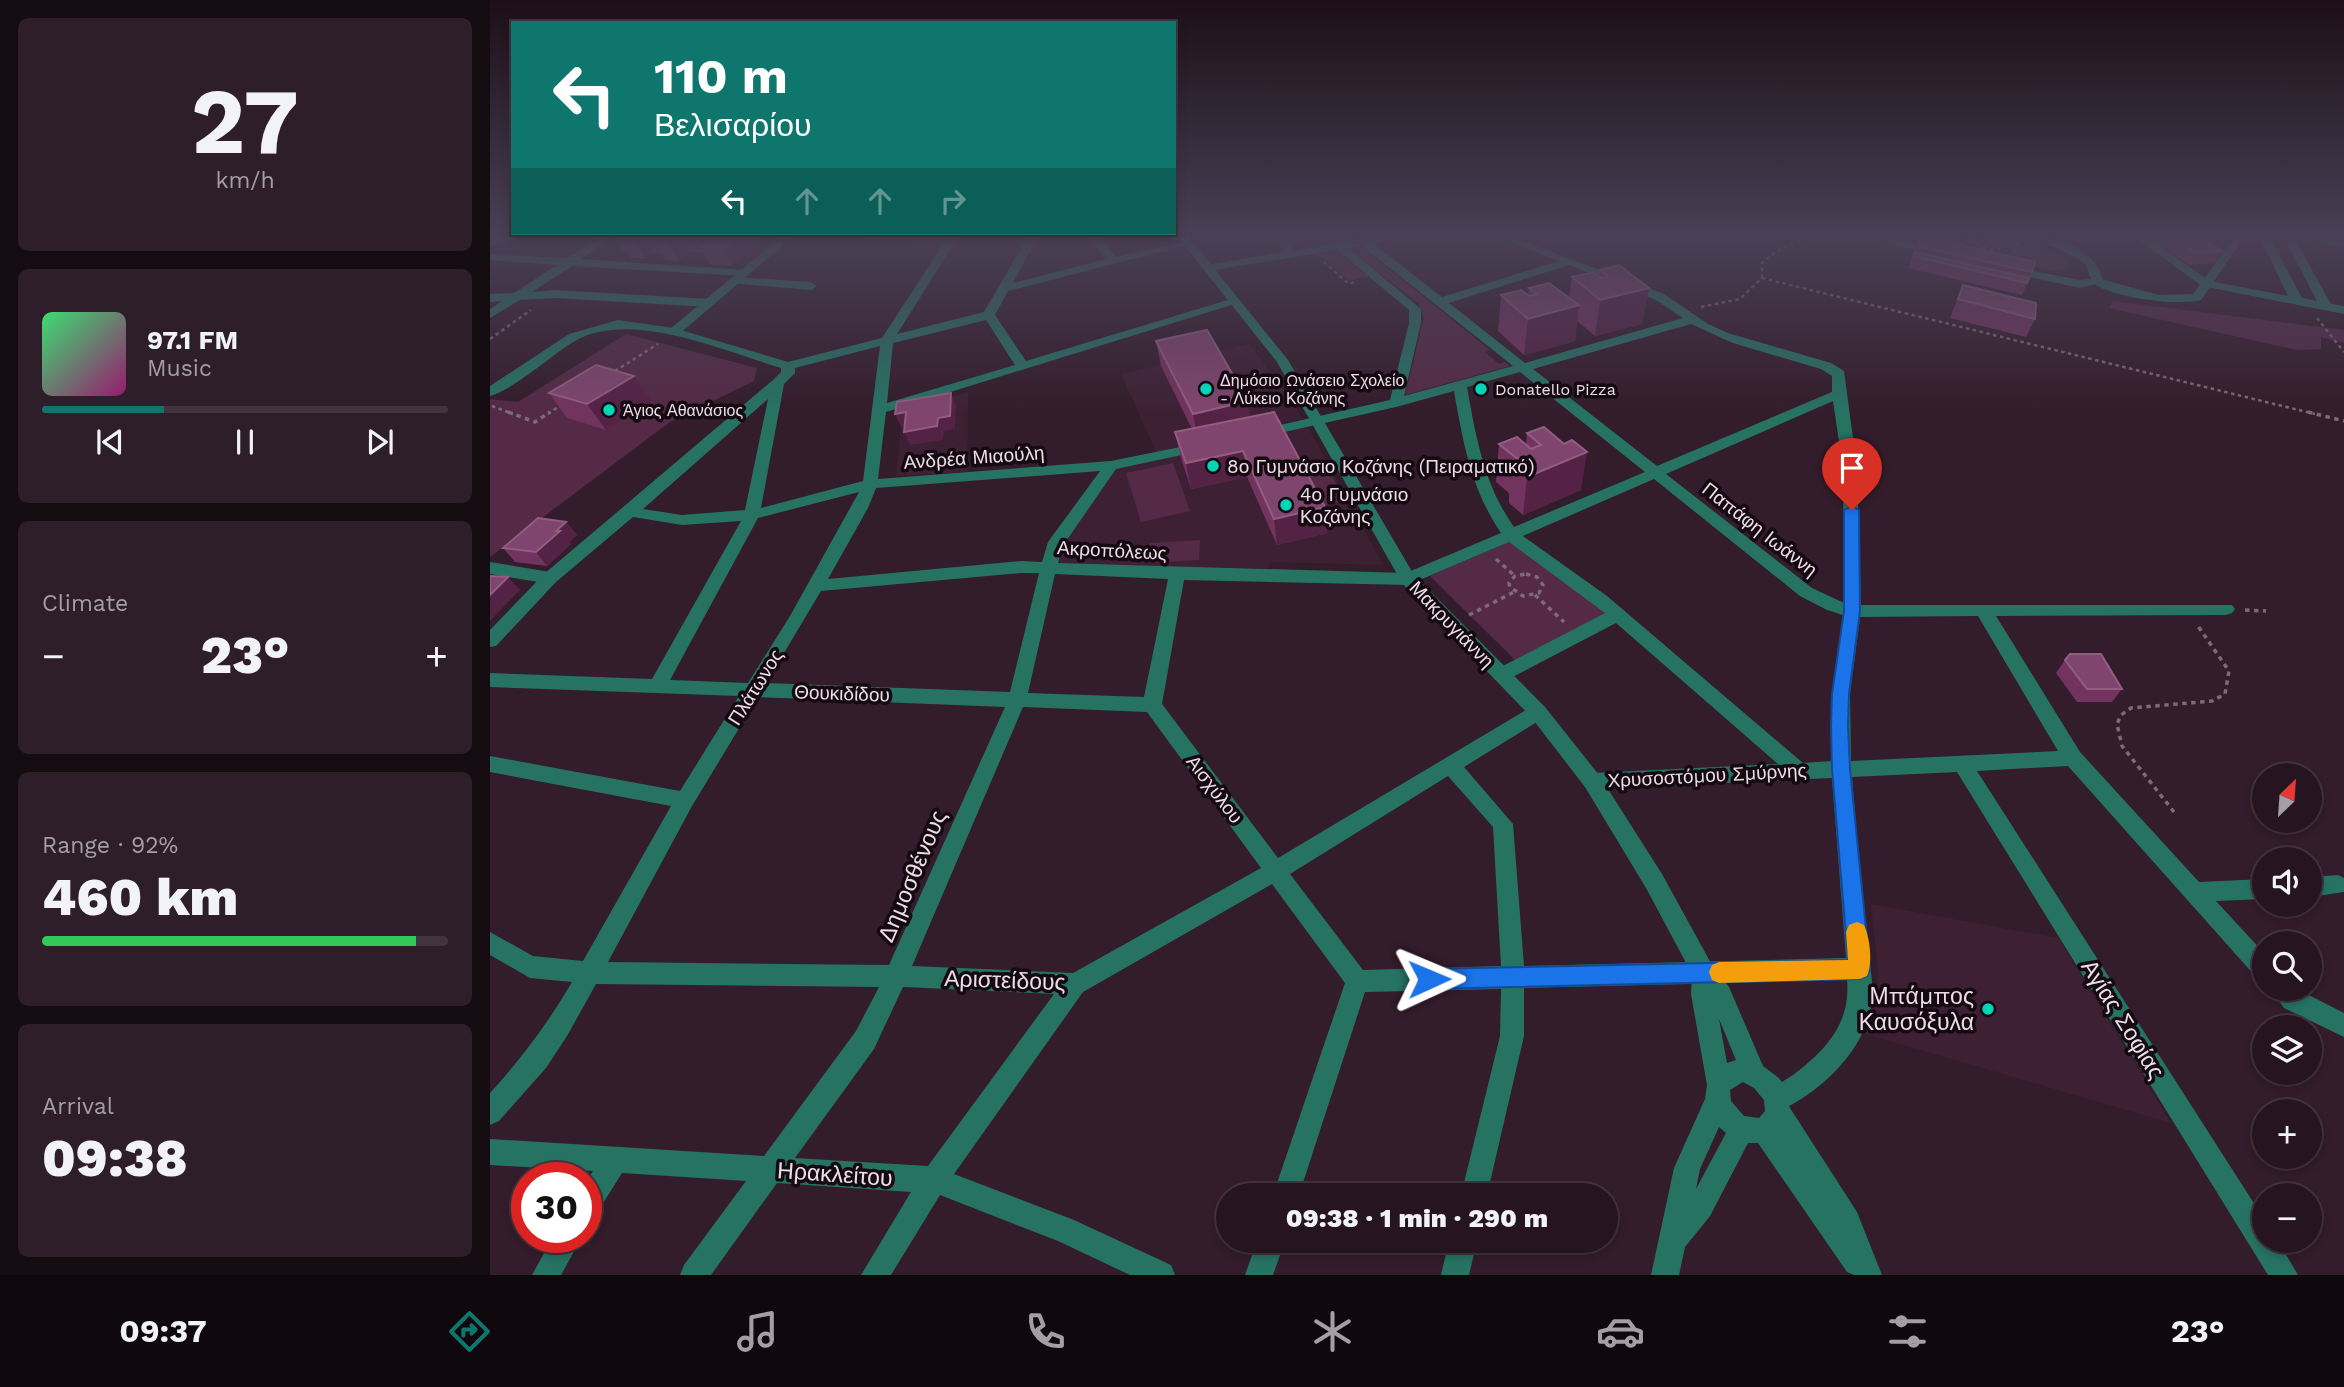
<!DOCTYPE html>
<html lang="en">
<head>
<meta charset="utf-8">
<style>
	body { margin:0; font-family:"Work Sans",sans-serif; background:#2e1e29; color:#f1f3f6; height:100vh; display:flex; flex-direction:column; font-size:26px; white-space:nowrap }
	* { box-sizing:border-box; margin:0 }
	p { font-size:23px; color:#a49fa5 }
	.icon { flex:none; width:38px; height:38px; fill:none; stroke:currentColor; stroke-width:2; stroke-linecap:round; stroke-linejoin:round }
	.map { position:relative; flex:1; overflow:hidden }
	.sheet { display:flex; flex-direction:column; gap:18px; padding:18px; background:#150c12; width:490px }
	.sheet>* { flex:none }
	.guide { position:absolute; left:21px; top:21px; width:665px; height:214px; border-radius:0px; box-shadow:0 4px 10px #0003,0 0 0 2px #42343e; background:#0f766e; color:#fff; overflow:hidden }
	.needle { width:46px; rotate:25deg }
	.controls { position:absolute; left:1762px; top:763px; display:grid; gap:14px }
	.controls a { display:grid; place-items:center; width:70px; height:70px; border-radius:50%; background:#261520; box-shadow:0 4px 10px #0003,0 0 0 2px #42343e; font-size:35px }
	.speed { position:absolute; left:21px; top:1162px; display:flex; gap:14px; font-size:35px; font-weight:700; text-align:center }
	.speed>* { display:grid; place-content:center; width:91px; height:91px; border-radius:50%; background:#261520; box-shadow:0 4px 10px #0003,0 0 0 2px #42343e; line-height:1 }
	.speed .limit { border:10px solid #d22; background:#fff; color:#111 }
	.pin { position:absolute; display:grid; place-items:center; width:60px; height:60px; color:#fff; margin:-72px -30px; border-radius:50% 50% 50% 0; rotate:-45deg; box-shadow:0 0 7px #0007 }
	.pin .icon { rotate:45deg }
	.me { position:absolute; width:77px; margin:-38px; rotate:89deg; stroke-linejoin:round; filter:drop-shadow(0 0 5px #0008) }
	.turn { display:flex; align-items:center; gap:24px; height:147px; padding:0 28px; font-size:32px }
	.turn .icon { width:91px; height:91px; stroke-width:2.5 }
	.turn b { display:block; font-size:49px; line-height:60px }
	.lanes { display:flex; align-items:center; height:66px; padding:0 28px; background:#0003; justify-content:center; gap:35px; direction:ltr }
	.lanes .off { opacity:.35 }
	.big { font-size:52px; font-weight:800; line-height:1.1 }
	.sheet .card { flex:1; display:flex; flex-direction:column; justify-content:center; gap:10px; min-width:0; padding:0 24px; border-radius:10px; background:#2e1e29 }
	.sheet .dial { align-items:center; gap:0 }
	.dial b { font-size:91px; line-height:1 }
	.song { display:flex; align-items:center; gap:21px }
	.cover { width:84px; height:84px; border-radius:10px; background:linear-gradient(135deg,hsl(140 70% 55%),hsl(320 70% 35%)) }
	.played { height:7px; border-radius:4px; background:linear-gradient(90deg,#0f766e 30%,#42343e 30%) }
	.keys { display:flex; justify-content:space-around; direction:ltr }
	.heat { display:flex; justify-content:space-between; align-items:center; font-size:38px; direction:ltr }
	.charge { height:10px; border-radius:5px; background:linear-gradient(90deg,#34c759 92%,#42343e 0) }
	.trip { position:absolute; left:726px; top:1183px; width:402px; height:70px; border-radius:35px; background:#261520; box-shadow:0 4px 10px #0003,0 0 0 2px #42343e; font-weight:800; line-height:70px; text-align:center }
	.menu { display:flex; height:112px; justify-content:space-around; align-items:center; background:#0f080d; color:#a49fa5 }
	.menu .icon { width:49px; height:49px }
	.menu .selected { color:#0f766e }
	.menu b { font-size:32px; color:#f1f3f6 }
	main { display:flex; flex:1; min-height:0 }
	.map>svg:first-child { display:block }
</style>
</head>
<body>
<main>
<section class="sheet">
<div class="card dial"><b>27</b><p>km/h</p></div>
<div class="card">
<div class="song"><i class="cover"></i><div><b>97.1 FM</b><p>Music</p></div></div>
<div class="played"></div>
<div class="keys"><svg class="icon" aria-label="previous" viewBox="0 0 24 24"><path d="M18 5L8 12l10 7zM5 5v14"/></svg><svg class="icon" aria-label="pause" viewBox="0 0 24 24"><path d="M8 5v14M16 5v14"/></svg><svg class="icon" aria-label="next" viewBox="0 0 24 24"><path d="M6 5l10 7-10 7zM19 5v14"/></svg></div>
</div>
<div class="card"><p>Climate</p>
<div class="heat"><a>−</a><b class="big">23°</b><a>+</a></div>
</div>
<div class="card"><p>Range · 92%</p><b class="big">460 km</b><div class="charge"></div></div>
<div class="card"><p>Arrival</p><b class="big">09:38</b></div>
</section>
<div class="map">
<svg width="1854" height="1275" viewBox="0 0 1854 1275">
	<rect width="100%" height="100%" fill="#331c2b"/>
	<g fill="#3e2034">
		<polygon points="759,344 805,404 812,419 666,452 631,374"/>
		<polygon points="478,392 477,472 406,476 413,411"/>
		<polygon points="818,427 893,565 780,562 778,569 565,563 570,546 628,467"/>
		<polygon points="1381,904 1568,938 1681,1123 1376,1034 1387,1001 1388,970"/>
	</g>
	<g fill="#542a46">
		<polygon points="1417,236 1522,236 1574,256 1579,260 1576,271 1558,270 1430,242"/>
		<polygon points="870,246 1000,350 995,352 1009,364 1015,362 1020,366 915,395 934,317 928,303 857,248"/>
		<polygon points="845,251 878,276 860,281 837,261 824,254"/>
		<polygon points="1623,301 1854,330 1854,343 1831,337 1831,349 1807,350 1619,308"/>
		<polygon points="136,334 267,368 264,381 180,422 0,557 0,399 28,402"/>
		<polygon points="834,462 855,500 829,507 809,468"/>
		<polygon points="683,463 700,511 651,522 636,473"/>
		<polygon points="710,540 709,560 658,563 660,543"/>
		<polygon points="1021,541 1117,612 1025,660 940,576"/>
	</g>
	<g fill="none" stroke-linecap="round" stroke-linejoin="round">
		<g stroke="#7e6a77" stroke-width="2.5" stroke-dasharray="3.5 3.5" stroke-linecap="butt">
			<path d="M1492 236 1508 239 1517 245C1506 253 1494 250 1485 241Z"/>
			<polyline points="1470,247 1475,236"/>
			<polyline points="1523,259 1529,237"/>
			<polyline points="834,262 859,284 867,281"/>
			<polyline points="1272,278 1825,414"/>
			<path d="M1211 307 1250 299 1272 278V263C1290 246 1311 240 1335 236"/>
			<polyline points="1827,318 1854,352"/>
			<polyline points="0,339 41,310"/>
			<polyline points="125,371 168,344"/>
			<polyline points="2,406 23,414"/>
			<polyline points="58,414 71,405"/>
		</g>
		<g stroke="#7e6a77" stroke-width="3.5" stroke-dasharray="4.5 4.5" stroke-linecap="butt">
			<polyline points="18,412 45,422 60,412"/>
			<polyline points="1818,412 1854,421"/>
			<polyline points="1006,559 1025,576"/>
			<polygon points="1036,574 1047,577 1053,585 1049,593 1033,596 1020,587 1019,583 1025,576"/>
			<polyline points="1045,595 1074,622"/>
			<polyline points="1755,610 1776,611"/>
			<polyline points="979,615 1024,592"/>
			<polyline points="1684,812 1632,746 1627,724 1631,715 1641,708 1722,701 1735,694 1739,671 1708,626"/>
		</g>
		<g fill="#267364" fill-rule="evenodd">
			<path d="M1745 236H1755L1711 300C1684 306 1623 298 1601 282L1607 278 1669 295 1703 294Z"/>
			<polygon points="0,562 60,572 68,578 60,584 0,574"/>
		</g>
		<g fill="#267364" fill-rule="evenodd">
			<polygon points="112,236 124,236 91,259 254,270 260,273 254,276 82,266 42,292 65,290 219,299 225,303 219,307 65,298 30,300 0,318 0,309 12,301 0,302 0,294 24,293 67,265 0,260 0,254 77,258"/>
			<path d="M369 236H469L407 334 494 312 538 236H548L523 283 616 259 597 236H608L626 257 701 240V244L518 291 505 315 536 361 741 299 751 302 396 412 388 479 621 461 710 443 715 444 717 447 715 450 626 469 572 547 568 563 916 573 1011 533C981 489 973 442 964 391L906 407 772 437 765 433 772 429 900 400 919 323V310L847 250 718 271 712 268 718 265 792 252 789 236H799L803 251 865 240 862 236 877 238 916 236 884 244 952 297 1069 261 1003 236H1019L1174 294 1218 324 1238 333 1341 363 1354 371 1367 468 1371 605H1742L1745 609 1742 613 1736 615 1506 616 1590 752 1709 882 1774 879V899L1726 901 1774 953V980L1766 977 1578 766 1487 771 1774 1219V1241H1788L1808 1275H1778L1467 772 1362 777C1366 830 1371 884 1376 938 1379 962 1386 988 1380 1012 1370 1055 1327 1095 1287 1112L1278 1108 1274 1099C1280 1086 1292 1083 1303 1075 1336 1050 1361 1023 1357 980L1034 988V1036L997 1195H971L1010 1036 1011 989 875 992 809 1195H783L855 983 782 884 593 992 464 1174 584 1220 681 1265 685 1275H640L568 1241 450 1195 401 1275H371L421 1192 287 1183 221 1275H190L194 1265 256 1181 132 1173 105 1216 96 1220V1182L103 1171 0 1165V1139L274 1156 366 1031 389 987 106 984 77 1036 56 1068 9 1121 0 1125V1093C32 1058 58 1023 82 982L40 978 0 955V932L43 956 93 961 181 806 0 772V756L190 791 249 696 0 687V673L162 679 251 521 192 525 143 517 66 582 6 646 0 647V630L54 574 283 380 291 372V368C234 351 141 309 85 341 61 355 25 389 0 396V386L79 334 128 320 184 328 298 362 392 338 453 244 374 239ZM872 246 1023 366 914 396 931 323V309L858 248ZM1079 265 1166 300 1193 318 1035 363 959 303ZM496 320 525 365 397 403 403 343ZM1201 324 1243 343 1331 369 1342 376V392L1167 466 1043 369ZM390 346 373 481 271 508 294 384 305 373V368ZM1030 372 1155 472 1024 527C994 485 986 437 977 387ZM278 399 255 510 192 515 153 509ZM1343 401 1353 468 1354 603 1322 588 1176 474ZM610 471 558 542 552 562 532 561 338 579 378 508 386 488ZM1164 479 1310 596 1337 610 1353 615 1342 694 1341 761 1313 763 1117 596 1033 536ZM369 492 300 616 258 683 180 680 268 518ZM1019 542 1115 613 1005 670 1002 675 1005 680H1017L1126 623 1288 764 1102 773 1095 775 1092 781 1095 787 1102 789 1342 778 1356 958 1034 966 1023 824 974 767 1055 717 1057 712 1055 707 1048 705 1041 707 788 858 672 704 694 580 918 585ZM532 573H549L520 692 276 683 331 591ZM565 574 678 579 654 697 538 693ZM1488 616 1568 751 1361 761 1360 694 1370 617ZM268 697 515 707 399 965 118 962 202 806ZM533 707 657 712 771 868 583 973 422 966ZM958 776 1003 827 1011 966 873 970 800 874ZM413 987 564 994 438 1166 305 1158 384 1049Z"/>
			<polygon points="1387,236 1400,236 1455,253 1449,256 1398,244"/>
			<path d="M1540 236C1569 236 1607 249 1613 282L1590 288 1513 271 1511 269 1517 266 1590 280 1601 279 1596 265 1589 259Z"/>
			<polygon points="1807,236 1827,236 1854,242 1854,248"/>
			<polygon points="245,277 321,282 327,286 321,290 241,283 239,281"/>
			<polygon points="1848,875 1854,878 1854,892 1820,897 1820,877"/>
			<polygon points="1780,989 1807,989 1854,1013 1854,1037 1794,1008"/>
			<polygon points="63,1237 92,1237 71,1275 42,1275"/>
			<polygon points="767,1241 795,1241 783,1275 755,1275"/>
			<polygon points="959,1241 987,1241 979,1275 951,1275"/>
		</g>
		<g fill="#267364" fill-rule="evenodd">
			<polygon points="15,236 31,236 0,247 0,240"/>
			<polygon points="292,236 304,236 188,335 180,335 180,329"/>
			<path d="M687 236H698L798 360 924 575 1055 707 1109 775 1172 874 1222 965 1239 987 1273 1066 1289 1078 1294 1086 1300 1108 1367 1212 1392 1275H1364L1357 1272 1268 1143H1258L1220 1216 1195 1247 1189 1275H1161L1184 1168 1215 1099 1217 1085 1201 994 1202 974 1156 888 1095 787 1041 717 912 583 787 362ZM1229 1019 1246 1060 1237 1063ZM1253 1082 1264 1088 1274 1100 1275 1111 1269 1118 1254 1116 1241 1101 1240 1090ZM1229 1127 1236 1133 1206 1189 1210 1169Z"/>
			<polygon points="1643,236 1655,236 1720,281 1798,296 1769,236 1779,236 1812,298 1827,301 1793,236 1803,236 1841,304 1854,306 1854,314 1712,286"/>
		</g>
	</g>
	<g fill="#73335f">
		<polygon points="124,236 229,236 229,237 230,236 280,236 242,266 220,264 214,253 200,252 189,261 176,260 172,254 162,253 155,259 140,258 137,252 133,252"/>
		<polygon points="1662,236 1709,236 1732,251 1725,263 1699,265 1661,239"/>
		<polygon points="1834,236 1854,236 1854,242 1834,237"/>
		<polygon points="1427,246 1542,272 1532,295 1418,268"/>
		<polygon points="1110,270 1159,288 1152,324 1105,336 1087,321 1085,341 1034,355 1008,331 1011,295 1038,296 1039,288 1079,298 1082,277 1109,277"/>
		<polygon points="1473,285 1545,319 1536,337 1460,318"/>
		<polygon points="666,341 760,417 835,507 837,533 787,545 757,477 701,489 691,458 685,432 702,429 671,366"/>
		<polygon points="59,393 161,401 116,430 77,418"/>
		<polygon points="1054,427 1091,490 1033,515 1019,503 1019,493 1006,482 1009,444 1036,445 1037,433"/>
		<polygon points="76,522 87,535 79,542 81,544 57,566 25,562 13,548"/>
		<polygon points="1575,660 1632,689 1622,702 1587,702 1566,673"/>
	</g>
	<g fill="#542244">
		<polygon points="142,236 152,236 162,253 155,259"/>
		<polygon points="173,236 191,236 200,252 189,261 175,237"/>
		<polygon points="207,236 229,236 229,238 224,247 213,246"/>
		<polygon points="249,236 280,236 242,266 233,248"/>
		<polygon points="1159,288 1152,324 1105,336 1110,300"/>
		<polygon points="1089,305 1085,341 1034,355 1038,319"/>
		<polygon points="144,376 161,401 116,430 97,404"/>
		<polygon points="461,393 466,406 465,429 454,431 453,440 420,445 414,432 448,418"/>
		<polygon points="758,401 762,426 708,440 703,414"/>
		<polygon points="416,412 422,425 411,427 405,414"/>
		<polygon points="753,451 757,477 701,489 696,463"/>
		<polygon points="1097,452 1091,490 1033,515 1037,477"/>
		<polygon points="835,507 837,533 787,545 784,519"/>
		<polygon points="76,522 87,535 79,542 81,544 57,566 46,552 66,531"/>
		<polygon points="18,577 30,590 0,621 0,595"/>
	</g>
	<g fill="#80456e" stroke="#915d81" stroke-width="2">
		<polygon points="230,236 249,236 233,248 211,246 218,241 224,241"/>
		<polygon points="1431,236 1545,262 1542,272 1427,246"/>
		<polygon points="1681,236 1709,236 1732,251 1706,253"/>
		<polygon points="1425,252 1539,278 1537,283 1423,256"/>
		<polygon points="1129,265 1159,288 1110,300 1082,277 1103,272 1110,278 1118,277 1110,270"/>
		<polygon points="1059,283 1089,305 1038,319 1011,295 1031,290 1039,296 1047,294 1039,288"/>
		<polygon points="1473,285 1546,303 1545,319 1468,299"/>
		<polygon points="717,330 758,401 703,414 666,341"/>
		<polygon points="106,365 144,376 97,404 59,393"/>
		<polygon points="461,393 460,416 448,418 447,426 414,432 416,412 405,414 407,402"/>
		<polygon points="784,412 835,507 784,519 753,451 696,463 685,432"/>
		<polygon points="1054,427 1074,444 1082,440 1097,452 1037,477 1022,464 1030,461 1009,444 1027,437 1041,449 1051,445 1037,433"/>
		<polygon points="48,518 76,522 66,531 70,531 46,552 13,548"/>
		<polygon points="0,576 18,577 0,595"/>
		<polygon points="1580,654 1611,654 1632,689 1597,689 1575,660"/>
	</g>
	<linearGradient id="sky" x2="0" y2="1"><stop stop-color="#1c0f18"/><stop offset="0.57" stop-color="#4a4055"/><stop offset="1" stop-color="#4a4055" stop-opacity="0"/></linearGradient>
	<rect width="1854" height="414" fill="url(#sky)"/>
	<polygon fill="#1a73e8" stroke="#114b97" stroke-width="2" points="1362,506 1369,510 1370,611 1359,694 1358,726 1360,769 1380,969 1377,976 1370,979 939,989 931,986 928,979 931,972 939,969 1358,960 1342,769 1341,726 1342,694 1354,611 1354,510"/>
	<path fill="#f59e0b" d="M1367 922 1374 925C1380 938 1383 963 1377 976L1370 979 1229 983 1222 980 1219 972 1222 965 1229 962 1358 960 1356 932 1359 925Z"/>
	<g fill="#00d5b7" stroke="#150a11" stroke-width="2.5">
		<circle cx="716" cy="389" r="7"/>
		<circle cx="991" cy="389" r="7"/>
		<circle cx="119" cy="410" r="7"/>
		<circle cx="723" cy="466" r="7"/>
		<circle cx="796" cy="505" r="7"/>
		<circle cx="1498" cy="1009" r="7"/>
	</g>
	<g text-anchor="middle" stroke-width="7" stroke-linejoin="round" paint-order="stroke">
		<g font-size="16" fill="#eddde7" stroke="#150a11" text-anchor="start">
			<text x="730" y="386">Δημόσιο Ωνάσειο Σχολείο<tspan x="730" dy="18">- Λύκειο Κοζάνης</tspan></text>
			<text x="1005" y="395">Donatello Pizza</text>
			<text x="133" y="416">Άγιος Αθανάσιος</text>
		</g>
		<g font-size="19" fill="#eddde7" stroke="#150a11">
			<text transform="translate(484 457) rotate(-4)" y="7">Ανδρέα Μιαούλη</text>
			<text transform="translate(1270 529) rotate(38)" y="7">Παπάφη Ιωάννη</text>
			<text transform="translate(622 550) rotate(3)" y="7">Ακροπόλεως</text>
			<text transform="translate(962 624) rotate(46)" y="7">Μακρυγιάννη</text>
			<text transform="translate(265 687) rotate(-58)" y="7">Πλάτωνος</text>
			<text transform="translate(352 693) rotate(2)" y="7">Θουκιδίδου</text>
			<text transform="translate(1217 775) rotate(-3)" y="7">Χρυσοστόμου Σμύρνης</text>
			<text transform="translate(725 789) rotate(53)" y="7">Αισχύλου</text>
		</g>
		<g font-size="19" fill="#eddde7" stroke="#150a11" text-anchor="start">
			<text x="737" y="473">8ο Γυμνάσιο Κοζάνης (Πειραματικό)</text>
			<text x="810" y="501">4ο Γυμνάσιο<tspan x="810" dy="22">Κοζάνης</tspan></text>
		</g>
		<g font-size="23" fill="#eddde7" stroke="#150a11">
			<text transform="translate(422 876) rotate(-67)" y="8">Δημοσθένους</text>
			<text transform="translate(515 980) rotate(2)" y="8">Αριστείδους</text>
			<text transform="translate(1633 1019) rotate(58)" y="8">Αγίας Σοφίας</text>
			<text transform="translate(345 1174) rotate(4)" y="8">Ηρακλείτου</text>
		</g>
		<g font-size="23" fill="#eddde7" stroke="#150a11" text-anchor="end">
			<text x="1484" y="1004">Μπάμπος<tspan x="1484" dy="26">Καυσόξυλα</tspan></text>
		</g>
	</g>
</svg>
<div class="controls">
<a><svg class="needle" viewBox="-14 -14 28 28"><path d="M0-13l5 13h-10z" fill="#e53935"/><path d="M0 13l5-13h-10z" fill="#a49fa5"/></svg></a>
<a><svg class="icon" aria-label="sound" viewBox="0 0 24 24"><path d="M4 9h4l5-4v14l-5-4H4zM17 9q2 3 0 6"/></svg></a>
<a><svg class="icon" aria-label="search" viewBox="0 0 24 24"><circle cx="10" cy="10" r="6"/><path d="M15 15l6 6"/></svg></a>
<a><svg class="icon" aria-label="layers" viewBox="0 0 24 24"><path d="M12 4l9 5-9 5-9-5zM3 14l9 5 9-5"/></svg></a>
<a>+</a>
<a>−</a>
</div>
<div class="speed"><div class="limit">30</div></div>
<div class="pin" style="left:1362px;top:510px;background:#d93025"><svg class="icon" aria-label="arrive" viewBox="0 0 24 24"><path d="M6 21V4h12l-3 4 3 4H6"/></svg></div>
<svg class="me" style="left:939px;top:979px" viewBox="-20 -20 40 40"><path d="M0-17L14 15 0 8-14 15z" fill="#1a73e8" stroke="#fff" stroke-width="4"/></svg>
<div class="trip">09:38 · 1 min · 290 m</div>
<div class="guide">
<div class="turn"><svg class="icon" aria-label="left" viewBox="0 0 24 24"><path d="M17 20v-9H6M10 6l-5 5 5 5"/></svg><div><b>110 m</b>Βελισαρίου</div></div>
<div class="lanes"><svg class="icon" aria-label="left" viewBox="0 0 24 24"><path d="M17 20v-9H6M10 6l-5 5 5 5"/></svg><svg class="icon off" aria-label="ahead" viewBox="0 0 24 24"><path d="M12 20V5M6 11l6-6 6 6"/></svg><svg class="icon off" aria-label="ahead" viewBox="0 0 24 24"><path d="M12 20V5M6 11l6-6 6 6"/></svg><svg class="icon off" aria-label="right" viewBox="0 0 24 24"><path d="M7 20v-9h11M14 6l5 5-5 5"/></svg></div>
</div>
</div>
</main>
<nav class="menu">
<b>09:37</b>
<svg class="icon selected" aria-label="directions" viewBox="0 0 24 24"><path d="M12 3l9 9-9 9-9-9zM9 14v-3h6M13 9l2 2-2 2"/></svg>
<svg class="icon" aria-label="music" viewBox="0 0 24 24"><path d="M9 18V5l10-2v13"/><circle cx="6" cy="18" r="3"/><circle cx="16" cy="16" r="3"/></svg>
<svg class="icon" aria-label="phone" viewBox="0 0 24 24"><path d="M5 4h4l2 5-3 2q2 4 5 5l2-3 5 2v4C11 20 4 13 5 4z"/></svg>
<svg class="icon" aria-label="climate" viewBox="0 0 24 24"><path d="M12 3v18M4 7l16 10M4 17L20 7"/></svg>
<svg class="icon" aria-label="car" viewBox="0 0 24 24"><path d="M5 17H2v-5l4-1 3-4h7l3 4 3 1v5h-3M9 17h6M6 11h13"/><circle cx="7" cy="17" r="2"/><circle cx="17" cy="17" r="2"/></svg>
<svg class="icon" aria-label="filters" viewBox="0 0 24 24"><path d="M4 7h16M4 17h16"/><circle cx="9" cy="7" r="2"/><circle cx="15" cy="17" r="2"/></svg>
<b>23°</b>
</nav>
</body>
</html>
